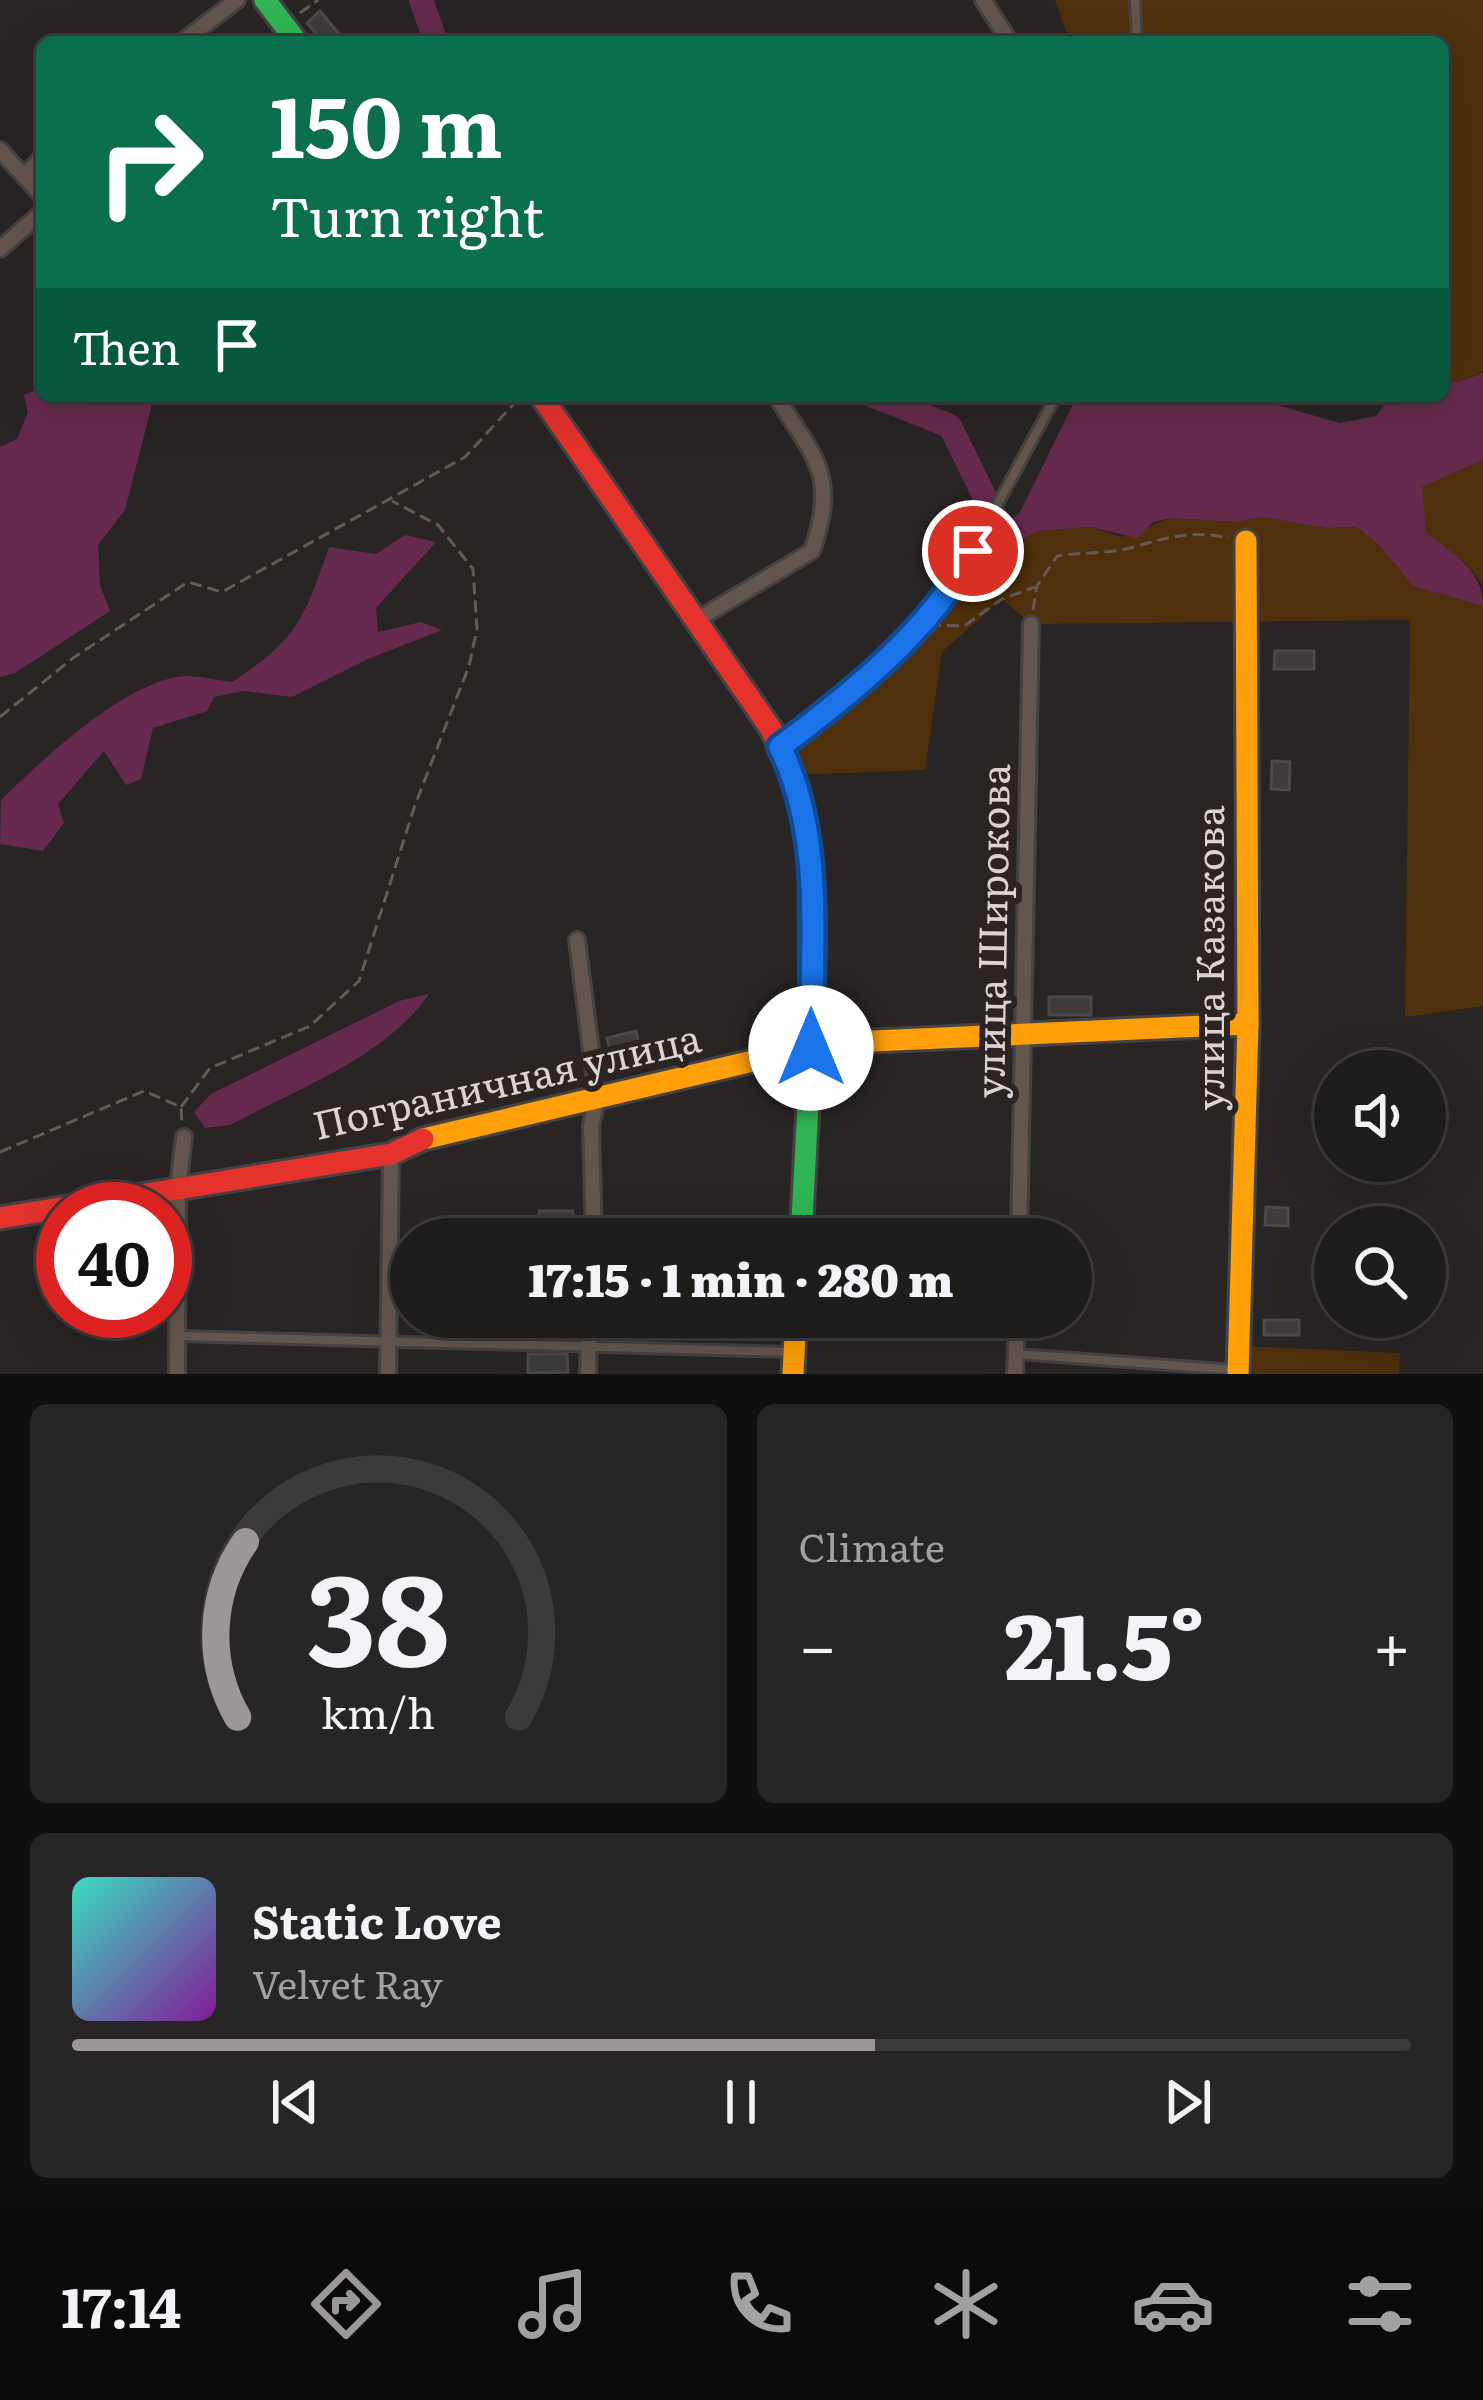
<!DOCTYPE html>
<html lang="en">
<head>
<meta charset="utf-8">
<style>
	body { margin:0; font-family:Literata,serif; background:#272525; color:#f1f3f6; height:100vh; display:flex; flex-direction:column; font-size:45px; white-space:nowrap }
	* { box-sizing:border-box; margin:0 }
	p { font-size:39px; color:#a1a1a3 }
	.icon { flex:none; width:66px; height:66px; fill:none; stroke:currentColor; stroke-width:2; stroke-linecap:round; stroke-linejoin:round }
	.map { position:relative; height:1374px; overflow:hidden }
	.sheet { display:flex; flex-direction:column; gap:30px; padding:30px; background:#110f0f; flex:1 }
	.sheet>* { flex:none }
	.banner { position:absolute; left:36px; top:36px; width:1413px; height:366px; border-radius:18px; box-shadow:0 12px 48px #0002,0 0 0 3px #3c3a3b; background:#0b6e4f; color:#fff; overflow:hidden }
	.controls { position:absolute; left:1314px; top:1050px; display:grid; gap:24px }
	.controls a { display:grid; place-items:center; width:132px; height:132px; border-radius:50%; background:#1f1c1c; box-shadow:0 12px 48px #0002,0 0 0 3px #3c3a3b; font-size:60px }
	.speed { position:absolute; left:36px; top:1182px; display:flex; gap:24px; font-size:60px; font-weight:700; text-align:center }
	.speed>* { display:grid; place-content:center; width:156px; height:156px; border-radius:50%; background:#1f1c1c; box-shadow:0 12px 48px #0002,0 0 0 3px #3c3a3b; line-height:1 }
	.speed .limit { border:18px solid #d22; background:#fff; color:#111 }
	.pin { position:absolute; display:grid; place-items:center; width:102px; height:102px; color:#fff; margin:-51px; border:6px solid #fff; border-radius:50%; box-shadow:0 3px 12px #0007 }
	.me { position:absolute; width:132px; margin:-66px; rotate:0deg; stroke-linejoin:round; filter:drop-shadow(0 0 9px #0008) }
	.turn { display:flex; align-items:center; gap:42px; height:252px; padding:0 36px; font-size:54px }
	.turn .icon { width:156px; height:156px; stroke-width:2.5 }
	.turn b { display:block; font-size:84px; line-height:102px }
	.then { display:flex; align-items:center; height:114px; padding:0 36px; background:#0003; gap:24px; font-size:45px }
	.big { font-size:90px; font-weight:800; line-height:1.1 }
	.sheet .card { flex:1; display:flex; flex-direction:column; justify-content:center; gap:18px; min-width:0; padding:0 42px; border-radius:18px; background:#272525 }
	.sheet .dial { align-items:center; gap:0 }
	.dial svg { height:312px; overflow:visible; fill:none; stroke:#3c3a3b; stroke-width:7; stroke-linecap:round; text-anchor:middle }
	.dial text { fill:#f1f3f6; stroke:none }
	.song { display:flex; align-items:center; gap:36px }
	.cover { width:144px; height:144px; border-radius:18px; background:linear-gradient(135deg,hsl(170 70% 55%),hsl(290 70% 35%)) }
	.played { height:12px; border-radius:6px; background:linear-gradient(90deg,#9b9796 60%,#3c3a3b 60%) }
	.keys { display:flex; justify-content:space-around; direction:ltr }
	.heat { display:flex; justify-content:space-between; align-items:center; font-size:66px; direction:ltr }
	.sheet .tiles { flex:1; display:grid; gap:30px; grid-template-columns:1fr 1fr }
	.card:last-child { grid-column:span 2 }
	.trip { position:absolute; left:390px; top:1218px; width:702px; height:120px; border-radius:60px; background:#1f1c1c; box-shadow:0 12px 48px #0002,0 0 0 3px #3c3a3b; font-weight:800; line-height:120px; text-align:center }
	.tab-bar { display:flex; height:192px; justify-content:space-around; align-items:center; background:#0c0b0b; color:#a1a1a3 }
	.tab-bar .icon { width:84px; height:84px }
	.tab-bar .active { color:#9b9796 }
	.tab-bar b { font-size:54px; color:#f1f3f6 }
	.map>svg:first-child { display:block }
</style>
</head>
<body>
<div class="map">
<svg width="1483" height="1374" viewBox="0 0 1483 1374">
	<rect width="100%" height="100%" fill="#292525"/>
	<g fill="#4f2f0c">
		<polygon points="1055,0 1483,0 1483,372 1458,382 1443,380 1443,42 1070,42"/>
		<polygon points="1483,460 1483,584 1465,563 1425,533 1422,487"/>
		<polygon points="993,514 1011,533 1091,527 1122,537 1171,518 1237,522 1262,517 1326,528 1356,527 1378,544 1413,586 1483,606 1483,1006 1405,1017 1410,620 1031,624 1002,599 942,652 925,770 794,775 780,747 851,693 953,587"/>
		<polygon points="1239,1346 1400,1353 1399,1374 1238,1374"/>
	</g>
	<g fill="#662a4e">
		<path d="M1483 373V460L1422 487 1426 533C1453 554 1483 569 1483 606L1413 586 1378 544 1356 527 1326 528 1262 517 1237 522 1171 518 1153 522 1137 538 1091 527 1010 533 1077 396H1245L1340 423 1376 416 1391 396H1443V380L1458 382Z"/>
		<polygon points="41,388 42,396 66,400 152,396 151,408 125,510 98,545 100,585 110,611 15,673 0,677 0,447 17,439 28,412 24,395"/>
		<path d="M405 535 436 542 376 608 378 632 421 622 442 630 368 659 292 697 243 691 214 697 207 711 153 728 141 779 126 785 104 751 58 804 64 823 43 851 0 844 1 800C42 760 126 680 185 676 200 676 217 680 232 682 298 639 304 619 329 547L376 554Z"/>
		<path d="M429 994C386 1057 295 1090 230 1125L205 1128 194 1112 211 1094 399 1001Z"/>
	</g>
	<g fill="none" stroke-linecap="round" stroke-linejoin="round">
		<g stroke="#662a4e" stroke-width="24">
			<polyline points="421,0 436,42"/>
			<polyline points="874,396 950,426 993,514 1010,533 1037,517"/>
		</g>
	</g>
	<g fill="#3e3b3b" stroke="#4c4949" stroke-width="3">
		<polygon points="320,11 346,42 324,42 307,23"/>
		<polygon points="1275,651 1314,651 1314,669 1274,669"/>
		<polygon points="1272,761 1290,762 1289,790 1271,789"/>
		<rect x="1049" y="997" width="42" height="18"/>
		<polygon points="636,1031 641,1051 612,1058 607,1038"/>
		<polygon points="1266,1207 1288,1208 1288,1226 1265,1225"/>
		<rect x="539" y="1211" width="34" height="17"/>
		<polygon points="957,1221 996,1223 995,1239 957,1239"/>
		<rect x="1264" y="1320" width="35" height="15"/>
		<polygon points="528,1354 567,1354 568,1372 528,1373"/>
	</g>
	<g fill="none" stroke-linecap="round" stroke-linejoin="round">
		<defs>
			<g id="lane">
				<polyline points="1135,0 1137,42"/>
				<polyline points="782,746 851,693 953,587 1056,396"/>
				<polyline points="178,1336 793,1352"/>
				<polyline points="1018,1354 1236,1370"/>
			</g>
			<g id="street">
				<polyline points="983,0 1010,42"/>
				<polyline points="182,42 237,0"/>
				<polyline points="0,150 42,196"/>
				<polyline points="26,175 42,157"/>
				<polyline points="0,249 42,212"/>
				<path d="M695 621 812 551C838 475 816 460 776 396"/>
				<polyline points="577,940 597,1097 591,1126 594,1239"/>
				<polyline points="1019,1239 1031,624"/>
				<polyline points="177,1374 178,1187 184,1137"/>
				<polyline points="388,1374 391,1154"/>
				<polyline points="588,1374 589,1317"/>
				<polyline points="1015,1374 1017,1317"/>
			</g>
			<g id="fast">
				<polyline points="265,0 297,42"/>
				<polyline points="801,1239 811,1048 810,876"/>
			</g>
			<g id="slow">
				<polyline points="423,1139 829,1043 1248,1024"/>
				<polyline points="793,1374 796,1317"/>
				<polyline points="1238,1374 1248,1024 1246,541"/>
			</g>
			<g id="jam">
				<path d="M541 396 771 729C795 777 809 821 810 876"/>
				<polyline points="0,1218 391,1154 423,1139"/>
			</g>
		</defs>
		<use href="#lane" stroke="#444242" stroke-width="14"/>
		<use href="#street" stroke="#444242" stroke-width="20"/>
		<use href="#fast" stroke="#444242" stroke-width="27"/>
		<use href="#slow" stroke="#444242" stroke-width="27"/>
		<use href="#jam" stroke="#444242" stroke-width="27"/>
		<g stroke="#645b56" stroke-width="3" stroke-dasharray="12 6" stroke-linecap="butt">
			<polyline points="300,13 318,0"/>
			<polyline points="1324,42 1326,40"/>
			<path d="M1033 610 1037 586 1057 556C1081 552 1111 554 1134 547 1168 537 1193 530 1229 538"/>
			<polyline points="929,625 964,626 1002,599 1035,587"/>
			<polyline points="0,717 73,658 188,582 222,592 465,457 521,396"/>
			<polyline points="181,1107 210,1068 310,1026 359,981 415,805 469,666 477,629 473,569 438,525 392,501"/>
			<polyline points="0,1152 144,1091 181,1107 182,1123"/>
		</g>
		<use href="#lane" stroke="#65554f" stroke-width="8"/>
		<use href="#street" stroke="#65554f" stroke-width="14"/>
		<use href="#fast" stroke="#30b455" stroke-width="21"/>
		<use href="#slow" stroke="#ff9f0a" stroke-width="21"/>
		<use href="#jam" stroke="#e5322d" stroke-width="21"/>
	</g>
	<g fill="none" stroke-linecap="round" stroke-linejoin="round">
		<defs>
			<path id="route" d="M811 1048C811 949 825 838 780 747 852 693 930 631 973 551"/>
		</defs>
		<use href="#route" stroke="#114b97" stroke-width="30"/>
		<use href="#route" stroke="#1a73e8" stroke-width="21"/>
	</g>
	<g text-anchor="middle" stroke-width="12" stroke-linejoin="round" paint-order="stroke">
		<g font-size="39" fill="#d9d4d3" stroke="#2b2423">
			<text transform="translate(993 931) rotate(-89)" y="14">улица Широкова</text>
			<text transform="translate(1210 958) rotate(-90)" y="14">улица Казакова</text>
			<text transform="translate(507 1082) rotate(-13)" y="14">Пограничная улица</text>
		</g>
	</g>
</svg>
<div class="controls">
<a><svg class="icon" aria-label="sound" viewBox="0 0 24 24"><path d="M4 9h4l5-4v14l-5-4H4zM17 9q2 3 0 6"/></svg></a>
<a><svg class="icon" aria-label="search" viewBox="0 0 24 24"><circle cx="10" cy="10" r="6"/><path d="M15 15l6 6"/></svg></a>
</div>
<div class="speed"><div class="limit">40</div></div>
<div class="pin" style="left:973px;top:551px;background:#d93025"><svg class="icon" aria-label="arrive" viewBox="0 0 24 24"><path d="M6 21V4h12l-3 4 3 4H6"/></svg></div>
<svg class="me" style="left:811px;top:1048px" viewBox="-20 -20 40 40"><circle r="19" fill="#fff"/><path d="M0-13L10 11 0 6-10 11z" fill="#1a73e8"/></svg>
<div class="trip">17:15 · 1 min · 280 m</div>
<div class="banner">
<div class="turn"><svg class="icon" aria-label="right" viewBox="0 0 24 24"><path d="M7 20v-9h11M14 6l5 5-5 5"/></svg><div><b>150 m</b>Turn right</div></div>
<div class="then">Then<svg class="icon" aria-label="arrive" viewBox="0 0 24 24"><path d="M6 21V4h12l-3 4 3 4H6"/></svg></div>
</div>
</div>
<section class="sheet">
<div class="tiles">
<div class="card dial"><svg viewBox="0 0 100 80">
<path d="M14 69A42 42 0 1 1 86 69"/>
<path d="M14 69A42 42 0 0 1 16 24" stroke="#9b9796"/>
<text x="50" y="56" font-size="32" font-weight="700">38</text>
<text x="50" y="72" font-size="11">km/h</text>
</svg></div>
<div class="card"><p>Climate</p>
<div class="heat"><a>−</a><b class="big">21.5°</b><a>+</a></div>
</div>
<div class="card">
<div class="song"><i class="cover"></i><div><b>Static Love</b><p>Velvet Ray</p></div></div>
<div class="played"></div>
<div class="keys"><svg class="icon" aria-label="previous" viewBox="0 0 24 24"><path d="M18 5L8 12l10 7zM5 5v14"/></svg><svg class="icon" aria-label="pause" viewBox="0 0 24 24"><path d="M8 5v14M16 5v14"/></svg><svg class="icon" aria-label="next" viewBox="0 0 24 24"><path d="M6 5l10 7-10 7zM19 5v14"/></svg></div>
</div>
</div>
</section>
<nav class="tab-bar">
<b>17:14</b>
<svg class="icon active" aria-label="directions" viewBox="0 0 24 24"><path d="M12 3l9 9-9 9-9-9zM9 14v-3h6M13 9l2 2-2 2"/></svg>
<svg class="icon" aria-label="music" viewBox="0 0 24 24"><path d="M9 18V5l10-2v13"/><circle cx="6" cy="18" r="3"/><circle cx="16" cy="16" r="3"/></svg>
<svg class="icon" aria-label="phone" viewBox="0 0 24 24"><path d="M5 4h4l2 5-3 2q2 4 5 5l2-3 5 2v4C11 20 4 13 5 4z"/></svg>
<svg class="icon" aria-label="climate" viewBox="0 0 24 24"><path d="M12 3v18M4 7l16 10M4 17L20 7"/></svg>
<svg class="icon" aria-label="car" viewBox="0 0 24 24"><path d="M5 17H2v-5l4-1 3-4h7l3 4 3 1v5h-3M9 17h6M6 11h13"/><circle cx="7" cy="17" r="2"/><circle cx="17" cy="17" r="2"/></svg>
<svg class="icon" aria-label="filters" viewBox="0 0 24 24"><path d="M4 7h16M4 17h16"/><circle cx="9" cy="7" r="2"/><circle cx="15" cy="17" r="2"/></svg>
</nav>
</body>
</html>
